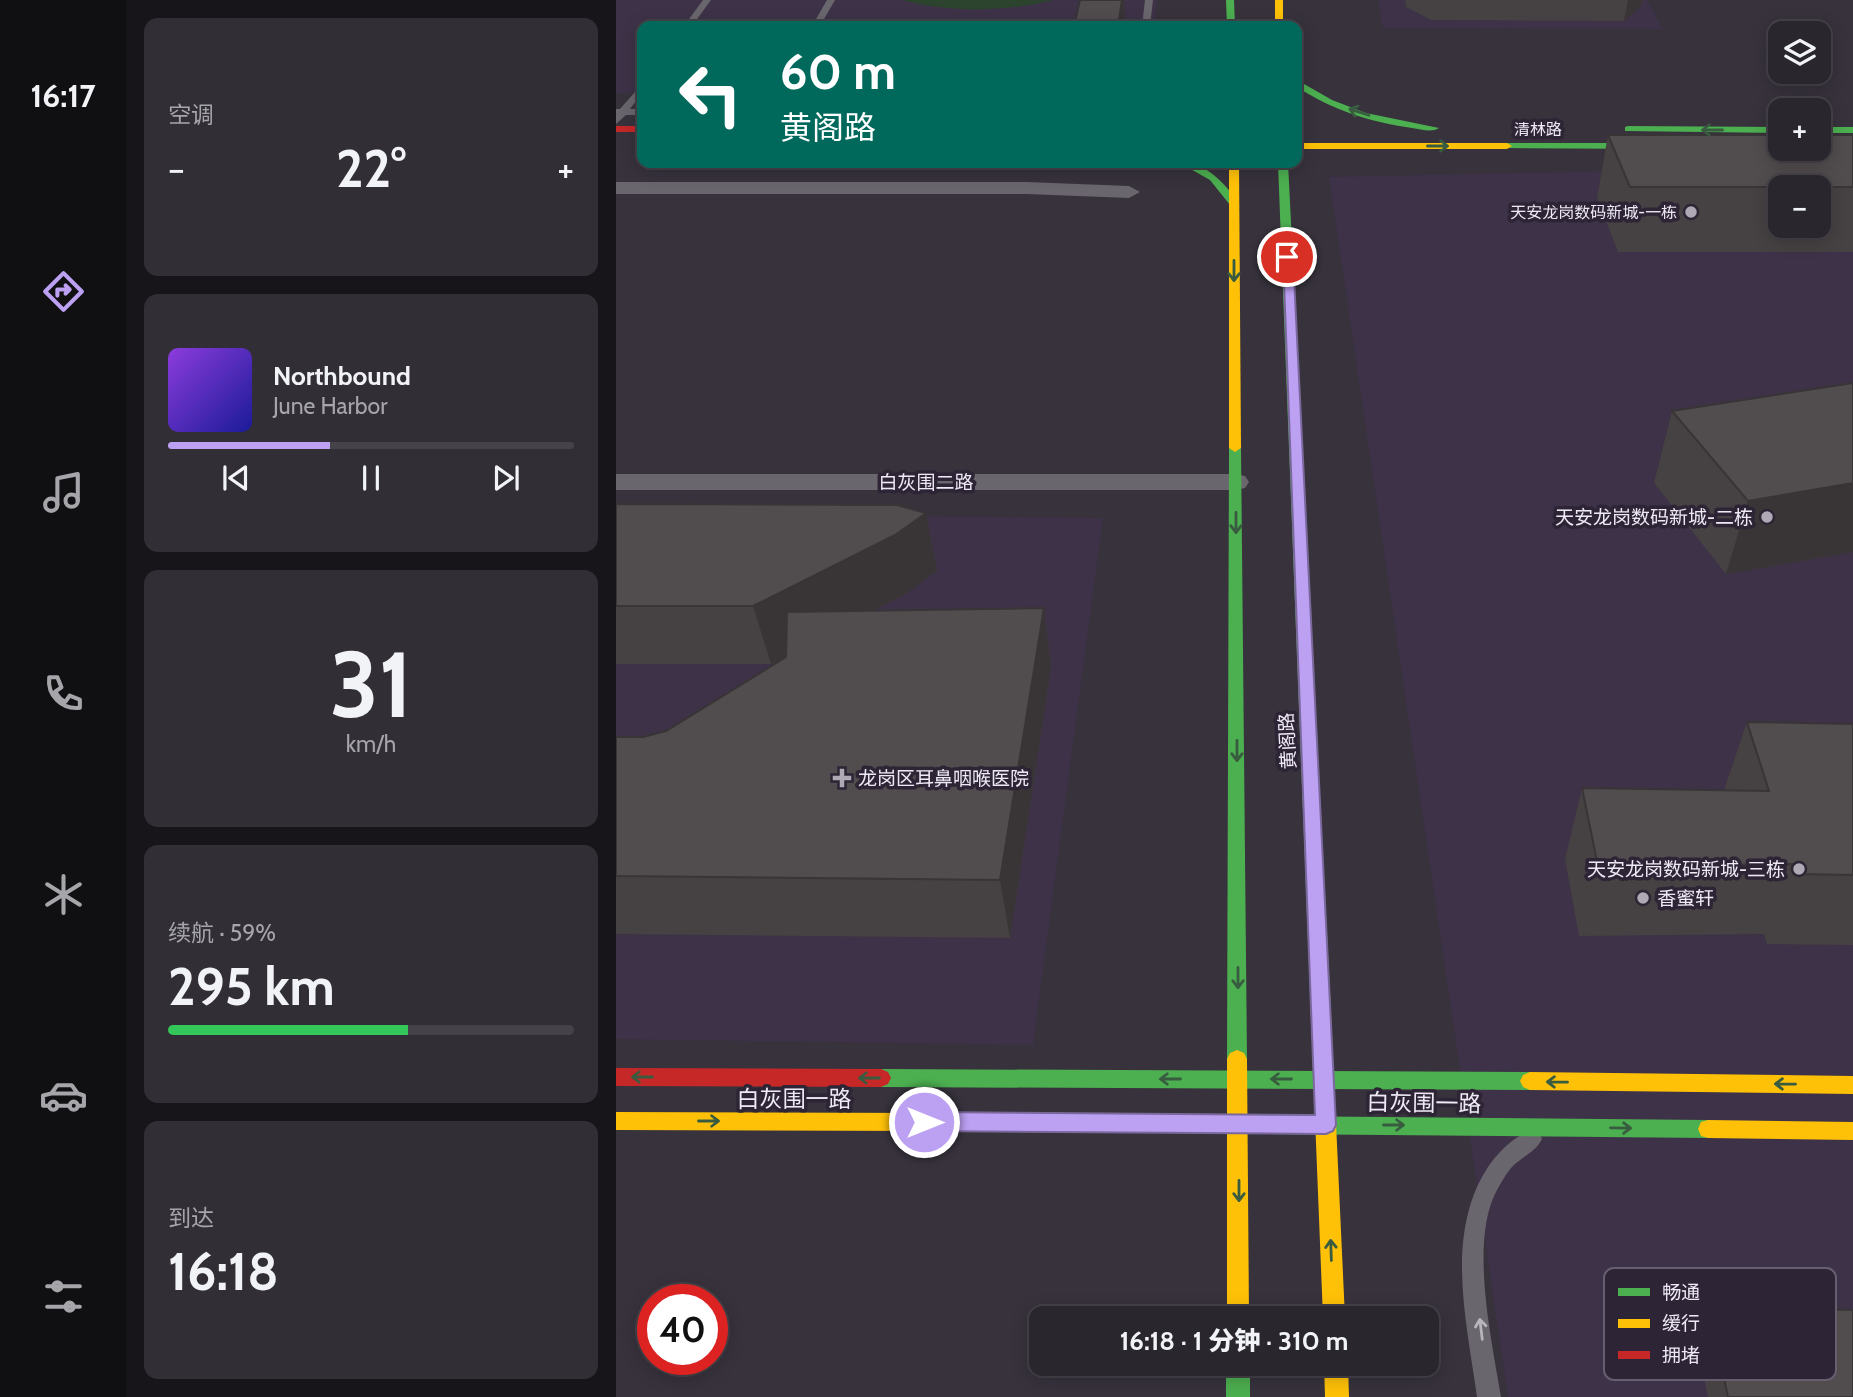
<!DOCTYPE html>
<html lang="zh">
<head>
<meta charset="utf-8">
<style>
	body { margin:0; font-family:Cabin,"Noto Sans SC",sans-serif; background:#312e35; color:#f1f3f6; height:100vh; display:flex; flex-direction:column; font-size:26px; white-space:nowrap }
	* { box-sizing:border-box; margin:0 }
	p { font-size:23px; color:#a5a5aa }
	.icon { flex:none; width:38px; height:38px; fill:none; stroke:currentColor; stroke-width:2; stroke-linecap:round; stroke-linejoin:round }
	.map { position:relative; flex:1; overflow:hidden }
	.side { display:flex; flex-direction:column; gap:18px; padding:18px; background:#171519; width:490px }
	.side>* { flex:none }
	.guide { position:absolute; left:21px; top:21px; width:665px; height:147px; border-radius:14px; box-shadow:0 4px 18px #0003,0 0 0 2px #454349; background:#00695c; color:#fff; overflow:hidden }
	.tools { position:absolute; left:1152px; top:21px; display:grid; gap:14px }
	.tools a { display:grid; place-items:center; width:63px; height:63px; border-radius:14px; background:#29262d; box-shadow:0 4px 18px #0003,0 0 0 2px #454349; font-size:35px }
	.speed { position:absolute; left:21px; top:1284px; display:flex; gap:14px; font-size:35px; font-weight:700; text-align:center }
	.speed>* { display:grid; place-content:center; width:91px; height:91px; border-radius:50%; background:#29262d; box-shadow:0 4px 18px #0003,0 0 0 2px #454349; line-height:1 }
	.speed .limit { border:10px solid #d22; background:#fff; color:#111 }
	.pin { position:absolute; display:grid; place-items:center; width:60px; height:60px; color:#fff; margin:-30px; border:4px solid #fff; border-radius:50%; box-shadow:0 2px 7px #0007 }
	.me { position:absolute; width:77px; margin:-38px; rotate:90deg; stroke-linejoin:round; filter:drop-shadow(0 0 5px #0008) }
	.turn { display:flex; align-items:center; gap:24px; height:147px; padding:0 28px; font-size:32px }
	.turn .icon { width:91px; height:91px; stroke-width:2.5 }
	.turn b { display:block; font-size:49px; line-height:60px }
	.big { font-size:52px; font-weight:800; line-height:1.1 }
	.side .widget { flex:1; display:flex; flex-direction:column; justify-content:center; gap:10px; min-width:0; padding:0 24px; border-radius:14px; background:#312e35 }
	.side .dial { align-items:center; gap:0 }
	.dial b { font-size:91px; line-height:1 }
	.song { display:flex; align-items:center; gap:21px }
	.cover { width:84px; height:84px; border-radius:10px; background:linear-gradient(135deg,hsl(270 70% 55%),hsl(240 70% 35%)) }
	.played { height:7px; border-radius:4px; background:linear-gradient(90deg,#bca0f2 40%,#454349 40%) }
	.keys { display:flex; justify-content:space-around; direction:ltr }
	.heat { display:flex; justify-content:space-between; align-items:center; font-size:38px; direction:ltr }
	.charge { height:10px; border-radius:5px; background:linear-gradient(90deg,#34c759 59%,#454349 0) }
	.trip { position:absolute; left:413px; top:1306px; width:410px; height:70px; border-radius:14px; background:#29262d; box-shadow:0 4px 18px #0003,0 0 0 2px #454349; font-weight:800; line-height:70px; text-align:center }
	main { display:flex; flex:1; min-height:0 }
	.menu { display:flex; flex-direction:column; width:126px; justify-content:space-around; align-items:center; background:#100f12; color:#a5a5aa }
	.menu .icon { width:49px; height:49px }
	.menu .selected { color:#bca0f2 }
	.menu b { font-size:32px; color:#f1f3f6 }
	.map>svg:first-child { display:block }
</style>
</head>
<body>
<main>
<nav class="menu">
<b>16:17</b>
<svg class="icon selected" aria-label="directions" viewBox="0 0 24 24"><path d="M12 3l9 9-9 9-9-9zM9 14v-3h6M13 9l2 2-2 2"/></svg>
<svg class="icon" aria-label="music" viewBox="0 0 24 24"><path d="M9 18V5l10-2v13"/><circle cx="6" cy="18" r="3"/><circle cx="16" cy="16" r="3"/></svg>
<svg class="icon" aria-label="phone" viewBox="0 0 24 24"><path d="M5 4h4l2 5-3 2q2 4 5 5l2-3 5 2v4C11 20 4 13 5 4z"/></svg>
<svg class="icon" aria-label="climate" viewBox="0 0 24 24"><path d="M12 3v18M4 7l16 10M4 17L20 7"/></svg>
<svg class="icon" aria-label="car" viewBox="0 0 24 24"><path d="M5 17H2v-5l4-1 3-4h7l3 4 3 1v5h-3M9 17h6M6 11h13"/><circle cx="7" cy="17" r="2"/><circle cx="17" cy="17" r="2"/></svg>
<svg class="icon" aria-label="filters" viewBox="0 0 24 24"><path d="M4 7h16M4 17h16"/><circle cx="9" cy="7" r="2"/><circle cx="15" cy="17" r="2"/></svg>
</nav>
<section class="side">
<div class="widget"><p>空调</p>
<div class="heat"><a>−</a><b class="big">22°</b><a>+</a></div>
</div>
<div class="widget">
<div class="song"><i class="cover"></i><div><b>Northbound</b><p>June Harbor</p></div></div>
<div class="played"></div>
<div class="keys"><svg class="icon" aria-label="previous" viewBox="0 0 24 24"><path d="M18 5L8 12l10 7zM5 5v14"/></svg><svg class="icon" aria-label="pause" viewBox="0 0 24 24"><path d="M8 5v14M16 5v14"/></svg><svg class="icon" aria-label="next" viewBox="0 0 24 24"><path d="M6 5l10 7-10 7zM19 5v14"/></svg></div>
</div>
<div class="widget dial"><b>31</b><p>km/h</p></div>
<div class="widget"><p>续航 · 59%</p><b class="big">295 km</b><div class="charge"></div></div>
<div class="widget"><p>到达</p><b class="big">16:18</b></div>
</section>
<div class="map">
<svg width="1237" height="1397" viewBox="0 0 1237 1397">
	<rect width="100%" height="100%" fill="#37323c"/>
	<g fill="#3d3247" fill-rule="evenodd">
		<polygon points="0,0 541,0 538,26 26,26 26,93 0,93"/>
		<polygon points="762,0 1031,0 1047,29 767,28"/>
		<path d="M1237 166V1397H892L713 177ZM1164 187H1202V226H1164Z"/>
		<polygon points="0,513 487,518 417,1045 0,1039"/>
	</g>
	<path fill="#2c442d" d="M287 0H437C389 12 334 13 287 0Z"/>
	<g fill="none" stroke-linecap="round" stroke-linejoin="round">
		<g fill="#6a666d" fill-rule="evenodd">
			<polygon points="87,0 95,0 76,26 68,26"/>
			<polygon points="211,0 219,0 204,26 196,26"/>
			<polygon points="529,0 537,0 534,26 526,26"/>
			<polygon points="26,84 26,93 14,109 26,109 26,115 10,115 0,124 0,109 4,109"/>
			<path d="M916 1130 923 1132 926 1139C920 1152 905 1157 895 1168 890 1174 885 1183 881 1190 853 1241 876 1341 885 1397H861C851 1323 828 1234 872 1167 882 1152 898 1136 916 1130Z"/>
		</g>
		<g fill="#6a666d" fill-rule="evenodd">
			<polygon points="0,182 410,182 513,186 524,192 513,198 410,194 0,194"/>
			<polygon points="0,474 619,474 629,476 633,482 629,488 619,490 0,490"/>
		</g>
		<g fill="#4caf50" fill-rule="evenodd">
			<polygon points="610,0 618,0 619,26 611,26"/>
			<path d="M681 80 716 100 750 113 823 128C815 133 805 129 796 128 754 122 716 110 681 87Z"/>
			<polygon points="1012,126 1164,127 1164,133 1009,131 1009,127"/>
			<rect x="1202" y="127" width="35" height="6"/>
			<polygon points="891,143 1043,143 1048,146 1043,149 888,148 888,144"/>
			<path d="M564 163C591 162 608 183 623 203L622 205H614L594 180Z"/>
			<polygon points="662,163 672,163 714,993 711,999 704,1001 697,999 694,993"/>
			<polygon points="619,444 625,448 631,1059 628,1065 621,1068 614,1065 611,1059 613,448"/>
			<polygon points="265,1069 914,1072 921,1075 924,1081 921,1087 914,1090 265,1087 258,1084 255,1078 258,1072"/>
			<polygon points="314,1113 1092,1120 1099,1122 1102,1129 1099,1136 1092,1138 314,1131 307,1129 304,1122 307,1115"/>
			<rect x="610" y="1363" width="24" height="34"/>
		</g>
		<g fill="#ffc107" fill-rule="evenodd">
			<rect x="659" y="0" width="8" height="26"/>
			<polygon points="681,143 891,143 896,146 891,149 681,149"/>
			<polygon points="613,163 623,163 625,448 619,452 613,448"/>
			<polygon points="704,985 711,987 714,993 729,1318 707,1318 694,993 697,987"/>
			<polygon points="621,1050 628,1053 631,1059 633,1318 611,1318 611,1059 614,1053"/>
			<polygon points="914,1072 1237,1076 1237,1094 914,1090 907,1087 904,1081 907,1075"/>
			<polygon points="0,1112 314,1113 321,1115 324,1122 321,1129 314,1131 0,1130"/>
			<polygon points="1092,1120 1237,1122 1237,1140 1092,1138 1085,1136 1082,1129 1085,1122"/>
			<polygon points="708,1363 732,1363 733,1397 709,1397"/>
		</g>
		<g fill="#c62828" fill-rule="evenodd">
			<rect x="0" y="126" width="26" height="6"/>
			<polygon points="0,1068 265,1069 272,1072 275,1078 272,1084 265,1087 0,1086"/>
		</g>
	</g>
	<g fill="#464142" fill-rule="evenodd">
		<polygon points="789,0 1026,0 1025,6 1008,21 815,20 790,7"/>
		<path d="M992 135H1237V252H1002L981 198ZM1164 187H1202V226H1164Z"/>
		<polygon points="1237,383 1237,552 1110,574 1038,483 1056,411"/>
		<polygon points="0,504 310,513 321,571 291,593 257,611 428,608 435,667 394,938 0,934 0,737 27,737 50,731 170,657 170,656 155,664 0,664"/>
		<polygon points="1131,722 1237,724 1237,945 1151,944 1148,934 963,936 949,859 966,788 1108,790"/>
		<polygon points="1093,1307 1237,1397 1092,1397 1079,1333"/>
	</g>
	<g fill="#393536">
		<polygon points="506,0 508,0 509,18 507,26 502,26"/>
		<polygon points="1012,0 1026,0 1025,6 1008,21"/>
		<polygon points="1237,483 1237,552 1110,574 1132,501"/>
		<polygon points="310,513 321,571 291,593 155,664 137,606"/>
		<polygon points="428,608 435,667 394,938 384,880"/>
	</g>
	<g fill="#514c4d" stroke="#393536" stroke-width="2">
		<polygon points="464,0 506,0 502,26 458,26"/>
		<polygon points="992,135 1164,135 1164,149 1202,149 1202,135 1237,135 1237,187 1014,187"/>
		<polygon points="1237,383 1237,483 1132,501 1056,411"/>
		<polygon points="0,504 281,505 310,513 279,535 137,606 0,606"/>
		<polygon points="428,608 384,880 0,876 0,737 27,737 50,731 170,657 171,612"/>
		<polygon points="1131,722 1237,724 1237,875 1180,874 1177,864 982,866 966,788 1153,791"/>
		<polygon points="1093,1307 1237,1310 1237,1397 1112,1397"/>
	</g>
	<defs><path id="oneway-shaft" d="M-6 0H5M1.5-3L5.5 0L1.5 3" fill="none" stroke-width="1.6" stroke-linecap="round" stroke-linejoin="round" transform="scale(1.75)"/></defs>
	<g stroke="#395c40">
		<use href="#oneway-shaft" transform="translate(743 112) rotate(-162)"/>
		<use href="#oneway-shaft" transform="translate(1096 130) rotate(-180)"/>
		<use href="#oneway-shaft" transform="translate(822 146)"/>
		<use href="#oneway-shaft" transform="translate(618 271) rotate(90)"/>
		<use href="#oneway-shaft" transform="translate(620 523) rotate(90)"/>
		<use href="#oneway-shaft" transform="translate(621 751) rotate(90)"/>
		<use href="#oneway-shaft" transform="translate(622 978) rotate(90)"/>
		<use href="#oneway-shaft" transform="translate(26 1077) rotate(-180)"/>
		<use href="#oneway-shaft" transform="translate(253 1078) rotate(-180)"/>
		<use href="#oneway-shaft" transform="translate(554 1079) rotate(-180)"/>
		<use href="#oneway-shaft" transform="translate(665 1079) rotate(-180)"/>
		<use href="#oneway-shaft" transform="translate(941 1082) rotate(-179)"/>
		<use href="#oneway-shaft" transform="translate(1169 1084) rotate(-179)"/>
		<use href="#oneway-shaft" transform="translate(93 1121)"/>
		<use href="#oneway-shaft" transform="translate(778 1125)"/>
		<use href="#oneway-shaft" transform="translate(1005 1128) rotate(1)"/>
		<use href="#oneway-shaft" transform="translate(623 1191) rotate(90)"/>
		<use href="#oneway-shaft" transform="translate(715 1250) rotate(-92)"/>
	</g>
	<use stroke="#b9b5be" href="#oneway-shaft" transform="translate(865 1329) rotate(-97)"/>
	<polygon fill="#bca0f2" stroke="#7a689d" stroke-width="2" points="667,255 677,257 720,1125 717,1131 710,1134 308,1131 300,1128 297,1122 300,1115 308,1112 699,1115"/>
	<g fill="#aea9b4" stroke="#2d2435" stroke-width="2.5">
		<circle cx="1075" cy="212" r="7"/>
		<circle cx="1151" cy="517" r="7"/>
		<path d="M222.5 767.5h7v7h7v7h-7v7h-7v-7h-7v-7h7z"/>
		<circle cx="1183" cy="869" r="7"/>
		<circle cx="1027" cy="898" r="7"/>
	</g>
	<g text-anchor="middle" stroke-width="7" stroke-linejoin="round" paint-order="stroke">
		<g font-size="16" fill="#eee9f4" stroke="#2d2435">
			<text x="922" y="135">清林路</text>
		</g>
		<g font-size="16" fill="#eee9f4" stroke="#2d2435" text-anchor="end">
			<text x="1061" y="218">天安龙岗数码新城-一栋</text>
		</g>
		<g font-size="19" fill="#eee9f4" stroke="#2d2435">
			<text x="310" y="489">白灰围二路</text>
			<text transform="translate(671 741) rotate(-93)" y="7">黄阁路</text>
		</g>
		<g font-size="19" fill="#eee9f4" stroke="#2d2435" text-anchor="end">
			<text x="1137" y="524">天安龙岗数码新城-二栋</text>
			<text x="242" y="785" text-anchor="start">龙岗区耳鼻咽喉医院</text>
			<text x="1169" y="876">天安龙岗数码新城-三栋</text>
			<text x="1041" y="905" text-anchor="start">香蜜轩</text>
		</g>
		<g font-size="23" fill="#eee9f4" stroke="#2d2435">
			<text x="178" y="1107">白灰围一路</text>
			<text transform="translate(808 1103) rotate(1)" y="8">白灰围一路</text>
		</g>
	</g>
	<rect x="988" y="1268" width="232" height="112" rx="10" fill="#2d2435" stroke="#675f6e" stroke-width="2"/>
	<rect x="1002" y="1288" width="32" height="8" fill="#4caf50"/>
	<rect x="1002" y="1319" width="32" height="9" fill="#ffc107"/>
	<rect x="1002" y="1351" width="32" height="8" fill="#c62828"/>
	<g font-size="19" fill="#eee9f4">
		<text x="1046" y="1299">畅通</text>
		<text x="1046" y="1330">缓行</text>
		<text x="1046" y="1362">拥堵</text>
	</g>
</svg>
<div class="tools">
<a><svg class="icon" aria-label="layers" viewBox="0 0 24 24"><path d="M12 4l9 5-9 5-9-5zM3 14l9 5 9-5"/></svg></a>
<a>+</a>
<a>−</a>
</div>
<div class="speed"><div class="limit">40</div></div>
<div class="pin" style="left:671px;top:257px;background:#d93025"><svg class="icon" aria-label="arrive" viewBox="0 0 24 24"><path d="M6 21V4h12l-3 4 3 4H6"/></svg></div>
<svg class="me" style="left:308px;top:1122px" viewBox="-20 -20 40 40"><circle r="17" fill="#bca0f2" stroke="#fff" stroke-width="3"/><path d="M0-11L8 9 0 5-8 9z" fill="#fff"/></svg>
<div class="trip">16:18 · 1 分钟 · 310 m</div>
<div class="guide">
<div class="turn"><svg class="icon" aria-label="left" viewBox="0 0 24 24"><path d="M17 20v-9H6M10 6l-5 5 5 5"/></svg><div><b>60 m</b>黄阁路</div></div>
</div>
</div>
</main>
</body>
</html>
